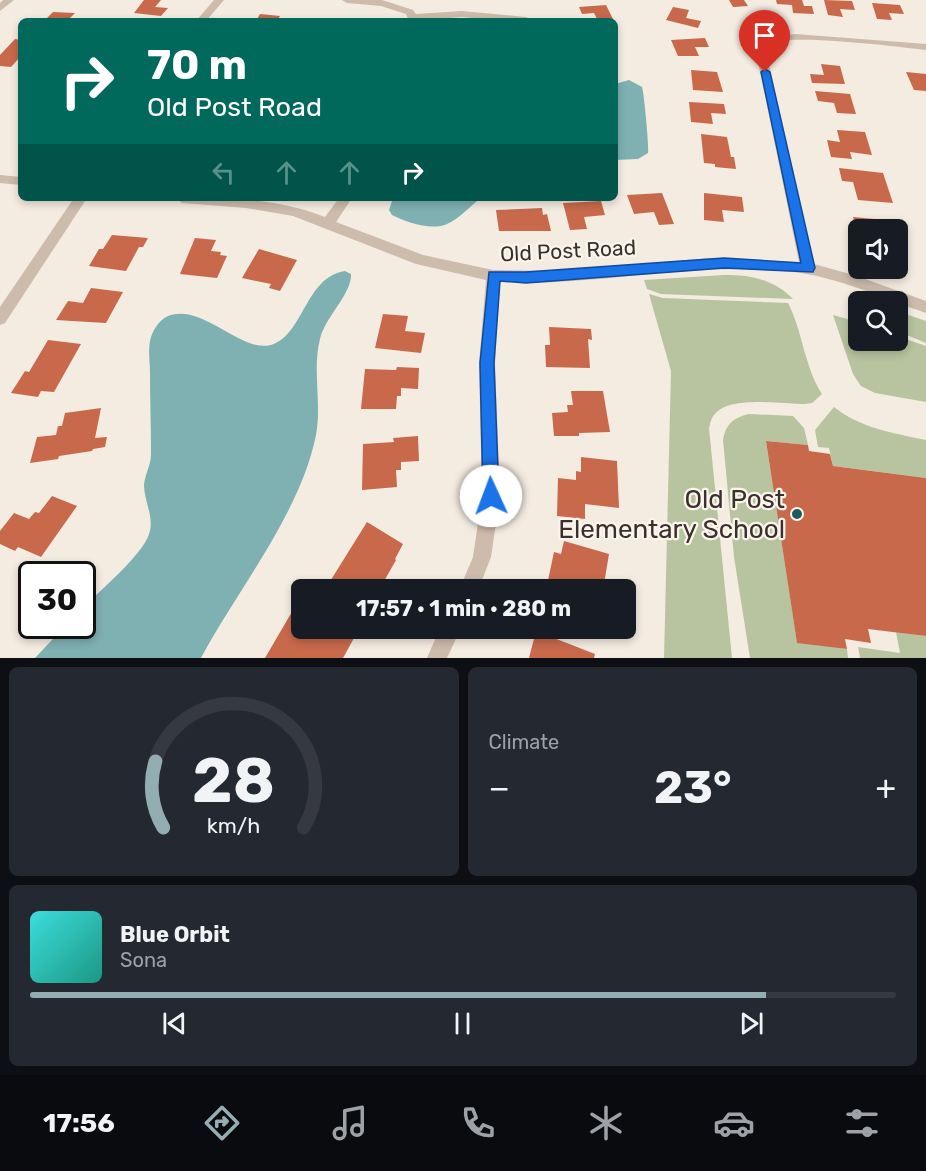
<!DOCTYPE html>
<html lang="en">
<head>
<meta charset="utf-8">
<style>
	body { margin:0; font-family:Rubik,sans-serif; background:#242831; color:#f1f3f6; height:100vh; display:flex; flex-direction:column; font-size:22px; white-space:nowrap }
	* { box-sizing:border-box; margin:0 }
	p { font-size:20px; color:#9ea1a6 }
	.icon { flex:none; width:33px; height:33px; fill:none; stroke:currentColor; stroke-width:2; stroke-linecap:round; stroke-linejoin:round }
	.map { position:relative; height:658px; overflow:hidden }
	.panel { display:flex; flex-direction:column; gap:9px; padding:9px; background:#0d0f14; flex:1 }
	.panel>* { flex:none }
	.hud { position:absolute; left:18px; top:18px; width:600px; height:183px; border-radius:9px; box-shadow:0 3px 9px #0003; background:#00695c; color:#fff; overflow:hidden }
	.buttons { position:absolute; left:848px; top:219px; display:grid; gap:12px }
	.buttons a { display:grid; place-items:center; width:60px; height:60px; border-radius:9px; background:#171b24; box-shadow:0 3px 9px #0003; font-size:30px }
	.speed { position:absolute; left:18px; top:561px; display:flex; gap:12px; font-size:30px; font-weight:700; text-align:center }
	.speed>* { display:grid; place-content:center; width:78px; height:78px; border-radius:50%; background:#171b24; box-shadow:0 3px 9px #0003; line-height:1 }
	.speed .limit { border:3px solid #111; border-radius:9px; background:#fff; color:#111 }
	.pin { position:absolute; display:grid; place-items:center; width:51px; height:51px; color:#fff; margin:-62px -26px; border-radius:50% 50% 50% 0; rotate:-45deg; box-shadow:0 0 6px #0007 }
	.pin .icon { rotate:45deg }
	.me { position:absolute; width:66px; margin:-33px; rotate:358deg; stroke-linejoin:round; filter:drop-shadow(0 0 4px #0008) }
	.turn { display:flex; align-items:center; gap:21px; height:126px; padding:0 30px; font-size:27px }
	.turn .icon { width:78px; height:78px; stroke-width:2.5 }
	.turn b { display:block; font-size:42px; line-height:51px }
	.lanes { display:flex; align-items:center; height:57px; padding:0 30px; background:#0003; justify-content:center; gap:30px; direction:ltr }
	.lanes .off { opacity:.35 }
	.big { font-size:45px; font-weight:700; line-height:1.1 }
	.panel .card { flex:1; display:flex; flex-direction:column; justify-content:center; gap:9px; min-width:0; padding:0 21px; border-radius:9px; background:#242831 }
	.panel .dial { align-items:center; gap:0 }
	.dial svg { height:156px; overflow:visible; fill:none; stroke:#363941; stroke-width:7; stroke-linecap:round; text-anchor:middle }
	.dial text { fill:#f1f3f6; stroke:none }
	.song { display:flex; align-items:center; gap:18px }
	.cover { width:72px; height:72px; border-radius:9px; background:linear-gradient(135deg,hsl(180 70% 55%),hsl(170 70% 35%)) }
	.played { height:6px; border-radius:3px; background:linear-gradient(90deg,#92aeb2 85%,#363941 85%) }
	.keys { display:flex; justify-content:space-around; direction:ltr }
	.heat { display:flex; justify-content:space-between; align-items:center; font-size:33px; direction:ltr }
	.panel .tiles { flex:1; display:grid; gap:9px; grid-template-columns:1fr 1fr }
	.card:last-child { grid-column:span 2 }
	.trip { position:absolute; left:291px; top:579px; width:345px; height:60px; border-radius:9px; background:#171b24; box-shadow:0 3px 9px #0003; font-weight:700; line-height:60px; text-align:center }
	.tabs { display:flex; height:96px; justify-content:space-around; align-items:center; background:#090b0e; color:#9ea1a6 }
	.tabs .icon { width:42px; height:42px }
	.tabs .active { color:#92aeb2 }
	.tabs b { font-size:27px; color:#f1f3f6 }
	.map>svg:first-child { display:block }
</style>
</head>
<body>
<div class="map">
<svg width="926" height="658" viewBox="0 0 926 658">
	<rect width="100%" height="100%" fill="#f4ebe1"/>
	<g fill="#b8c4a0">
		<path d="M724 275C751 275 773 279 793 299L661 294 647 289 644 280Z"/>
		<path d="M649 294 663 298 788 303C803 332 804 366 822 394L812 403 805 404C783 404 728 395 714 415 711 418 710 425 709 428L732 658H664L671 371Z"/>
		<polygon points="897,311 926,321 926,343 897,331"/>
		<polygon points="833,315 858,322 858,340 897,340 897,336 926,346 926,402 875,393 861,386 853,374"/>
		<path d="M834 407C860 428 893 433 926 440V478L833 466 829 448 818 447 815 430Z"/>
		<path d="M749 414 793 416 804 428 808 445 766 441 797 642 847 649 848 658H750L734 557 723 440C726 424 733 418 749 414Z"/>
		<polygon points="896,632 926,636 926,658 860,658 858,647 900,653"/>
	</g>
	<g fill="#7fb0b2">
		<path d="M629 80 642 87C644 93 649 147 648 153L638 159 615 160V84Z"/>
		<path d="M393 198H481C470 206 459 219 447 224 431 231 406 222 392 215L389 210Z"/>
		<path d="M345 271 351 274C352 294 325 317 320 339 312 370 322 403 316 435 300 514 239 587 201 658H35L65 626H82L83 608C100 590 142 556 149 534 155 519 144 501 144 485 145 474 151 465 151 454 151 427 150 400 150 373 150 363 148 351 150 341 152 331 159 320 168 316 203 303 240 353 271 345 304 335 305 277 345 271Z"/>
	</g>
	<g fill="#c8694b">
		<polygon points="144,0 161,0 155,7 168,8 161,16 134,13"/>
		<polygon points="729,0 744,0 748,6 733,7"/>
		<polygon points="776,0 802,0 804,6 812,6 814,14 793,13 792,5 777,4"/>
		<polygon points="824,0 852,1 855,10 840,9 843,17 828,15"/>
		<polygon points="872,3 900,5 904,14 889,13 892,20 877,19"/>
		<polygon points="606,5 614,21 598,21 594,13 582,14 579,7"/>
		<polygon points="673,7 689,10 686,18 701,21 698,28 666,20"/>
		<polygon points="53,12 75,13 70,18 76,19 74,21 44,21"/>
		<polygon points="260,14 280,16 277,21 256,21"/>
		<polygon points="705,38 709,47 695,47 699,56 678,56 671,40"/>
		<polygon points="15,39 21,40 21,56 11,67 0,66 0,55"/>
		<polygon points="821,64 840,66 845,84 812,83 810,74 824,75"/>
		<polygon points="691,70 717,72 723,92 693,90"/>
		<polygon points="906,72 926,74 926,91 914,90"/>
		<polygon points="815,91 850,94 856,114 837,113 834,103 818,101"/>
		<polygon points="689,102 724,104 726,114 711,113 713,124 691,122"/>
		<polygon points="837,130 865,132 872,155 850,152 852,159 831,157 827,140 840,142"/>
		<polygon points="701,134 727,137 731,157 734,157 736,169 715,167 715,164 704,163"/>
		<polygon points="839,168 883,173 893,203 858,200 853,182 842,181"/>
		<polygon points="662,193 674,224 659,225 654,212 634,214 627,195"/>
		<polygon points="704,193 742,197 744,212 722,210 724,222 704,220"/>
		<polygon points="601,201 605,215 584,217 587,229 570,230 563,203"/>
		<polygon points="542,208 543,215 547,214 551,231 499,231 496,210"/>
		<polygon points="853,217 895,221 897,230 857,230"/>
		<polygon points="112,235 148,238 143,247 139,247 126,271 89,266 99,249 103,249"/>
		<polygon points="195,238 216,240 211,251 221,252 220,255 227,256 217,278 180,274"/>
		<polygon points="259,249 297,260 280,291 269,288 271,284 242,278"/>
		<polygon points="91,288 123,292 106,323 56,320 68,301 83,303"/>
		<polygon points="383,314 408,316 405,331 425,333 421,353 375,348"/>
		<polygon points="549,327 591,329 592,340 588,339 590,368 546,367 545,345 550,345"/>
		<polygon points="48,340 81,344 54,392 41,391 38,397 11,393 25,371 29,372"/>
		<polygon points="397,367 419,368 418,389 401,388 401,396 397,396 396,409 361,409 365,369 396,370"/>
		<polygon points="571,391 603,391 610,432 579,433 579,436 554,436 552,413 568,412 567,405 573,405"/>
		<polygon points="101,408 95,438 107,437 105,447 93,449 92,451 59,456 58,459 30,463 37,437 56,435 58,426 62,426 65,413"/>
		<polygon points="418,436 419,461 401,462 401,470 396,470 397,487 362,490 363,444 394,442 393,438"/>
		<polygon points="766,441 808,445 809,451 830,454 833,466 926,478 926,636 868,629 871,643 845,639 847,649 797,643"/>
		<polygon points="581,457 617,461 619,508 585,504 585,519 557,516 558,478 576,480 576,471 581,472"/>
		<polygon points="52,496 77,506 41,557 18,547 15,551 0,544 0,531 14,513 29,519 35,512 39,513"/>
		<polygon points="367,522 403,544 395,559 396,560 379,590 336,590 329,583"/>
		<polygon points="564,541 609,554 603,590 546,590 554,552 561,554"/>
		<polygon points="293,610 302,615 302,628 337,628 354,638 343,658 265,658"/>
		<polygon points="536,631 595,654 594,658 529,658"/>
	</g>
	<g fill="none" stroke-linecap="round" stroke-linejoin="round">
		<g fill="#cdbbac" fill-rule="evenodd">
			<polygon points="3,0 14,0 0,11 0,3"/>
			<polygon points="214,0 224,0 206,21 196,21"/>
			<polygon points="342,0 382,0 413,10 416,14 462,11 526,17 531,20 505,21 462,17 409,21 406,14 381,6 347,3"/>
			<path d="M795 34 926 44V50C898 47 788 33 768 44L766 52 814 264 857 276 926 301V313C882 298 839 277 792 272 694 260 598 287 500 282L495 363 500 496 491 557 478 590H459L473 557 482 496 479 363 486 280 416 264 293 216 246 208 182 203 176 198C228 198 276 198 325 217L339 198H352L336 222 423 255 493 270 555 271 711 258 799 262 756 52 758 44 763 38Z"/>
			<polygon points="0,175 21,177 21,185 0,183"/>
			<polygon points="74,198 87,198 5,323 0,325 0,307"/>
			<polygon points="440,628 461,628 447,658 427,658"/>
		</g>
	</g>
	<polygon fill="#1a73e8" stroke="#114b97" stroke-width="1.5" points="765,69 770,72 815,268 813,272 724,268 526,283 500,281 494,363 499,496 497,501 491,504 485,501 483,496 480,363 489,272 526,272 724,258 801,263 761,72"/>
	<circle fill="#1f5a5e" stroke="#fbf5ee" stroke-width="2" cx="797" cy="514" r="6"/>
	<g text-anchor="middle" stroke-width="4.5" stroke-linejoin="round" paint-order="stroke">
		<g font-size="21" fill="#3b302b" stroke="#fbf5ee">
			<text transform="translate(568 251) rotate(-3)" y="7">Old Post Road</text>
		</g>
		<g font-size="26" fill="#3b302b" stroke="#fbf5ee" text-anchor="end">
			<text x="785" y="508">Old Post<tspan x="785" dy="30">Elementary School</tspan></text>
		</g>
	</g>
</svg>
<div class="buttons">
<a><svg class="icon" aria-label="sound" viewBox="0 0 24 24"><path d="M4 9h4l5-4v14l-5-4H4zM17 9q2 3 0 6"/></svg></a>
<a><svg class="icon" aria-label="search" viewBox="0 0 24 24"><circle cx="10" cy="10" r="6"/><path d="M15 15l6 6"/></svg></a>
</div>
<div class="speed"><div class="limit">30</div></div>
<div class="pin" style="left:765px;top:72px;background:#d93025"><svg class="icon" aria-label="arrive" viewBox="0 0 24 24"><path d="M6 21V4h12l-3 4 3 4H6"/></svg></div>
<svg class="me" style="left:491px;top:496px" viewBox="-20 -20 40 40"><circle r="19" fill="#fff"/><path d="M0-13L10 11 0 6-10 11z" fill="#1a73e8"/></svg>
<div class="trip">17:57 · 1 min · 280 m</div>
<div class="hud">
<div class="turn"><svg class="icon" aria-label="right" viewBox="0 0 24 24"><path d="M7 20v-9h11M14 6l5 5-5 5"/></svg><div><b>70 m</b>Old Post Road</div></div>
<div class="lanes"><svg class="icon off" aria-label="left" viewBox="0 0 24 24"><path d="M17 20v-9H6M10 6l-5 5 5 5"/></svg><svg class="icon off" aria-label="ahead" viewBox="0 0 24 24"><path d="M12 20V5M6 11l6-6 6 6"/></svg><svg class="icon off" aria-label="ahead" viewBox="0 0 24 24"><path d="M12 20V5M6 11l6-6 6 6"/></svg><svg class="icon" aria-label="right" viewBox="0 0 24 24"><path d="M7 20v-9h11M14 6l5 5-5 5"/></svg></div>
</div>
</div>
<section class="panel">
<div class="tiles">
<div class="card dial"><svg viewBox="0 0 100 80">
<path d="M14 69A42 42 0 1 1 86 69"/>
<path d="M14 69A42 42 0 0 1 10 35" stroke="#92aeb2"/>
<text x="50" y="56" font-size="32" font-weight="700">28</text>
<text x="50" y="72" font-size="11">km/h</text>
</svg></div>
<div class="card"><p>Climate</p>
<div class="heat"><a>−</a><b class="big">23°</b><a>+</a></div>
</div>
<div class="card">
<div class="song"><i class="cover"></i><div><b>Blue Orbit</b><p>Sona</p></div></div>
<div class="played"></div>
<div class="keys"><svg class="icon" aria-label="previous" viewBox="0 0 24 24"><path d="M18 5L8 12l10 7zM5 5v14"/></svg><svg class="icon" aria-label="pause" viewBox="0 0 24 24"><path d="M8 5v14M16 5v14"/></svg><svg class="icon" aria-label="next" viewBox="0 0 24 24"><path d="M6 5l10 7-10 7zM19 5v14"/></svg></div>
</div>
</div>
</section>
<nav class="tabs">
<b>17:56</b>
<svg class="icon active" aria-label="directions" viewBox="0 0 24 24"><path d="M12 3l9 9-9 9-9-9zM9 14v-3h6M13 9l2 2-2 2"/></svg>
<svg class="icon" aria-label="music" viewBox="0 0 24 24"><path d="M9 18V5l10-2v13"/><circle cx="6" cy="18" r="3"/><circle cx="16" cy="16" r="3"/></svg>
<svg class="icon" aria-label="phone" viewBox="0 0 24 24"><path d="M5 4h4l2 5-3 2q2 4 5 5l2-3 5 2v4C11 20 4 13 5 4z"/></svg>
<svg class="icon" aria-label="climate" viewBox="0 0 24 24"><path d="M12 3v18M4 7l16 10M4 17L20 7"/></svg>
<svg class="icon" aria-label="car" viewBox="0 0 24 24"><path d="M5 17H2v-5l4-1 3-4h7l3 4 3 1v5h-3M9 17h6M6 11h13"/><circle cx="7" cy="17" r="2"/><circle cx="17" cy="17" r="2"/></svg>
<svg class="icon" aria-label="filters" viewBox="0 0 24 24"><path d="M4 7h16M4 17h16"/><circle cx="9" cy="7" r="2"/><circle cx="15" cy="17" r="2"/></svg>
</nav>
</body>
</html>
